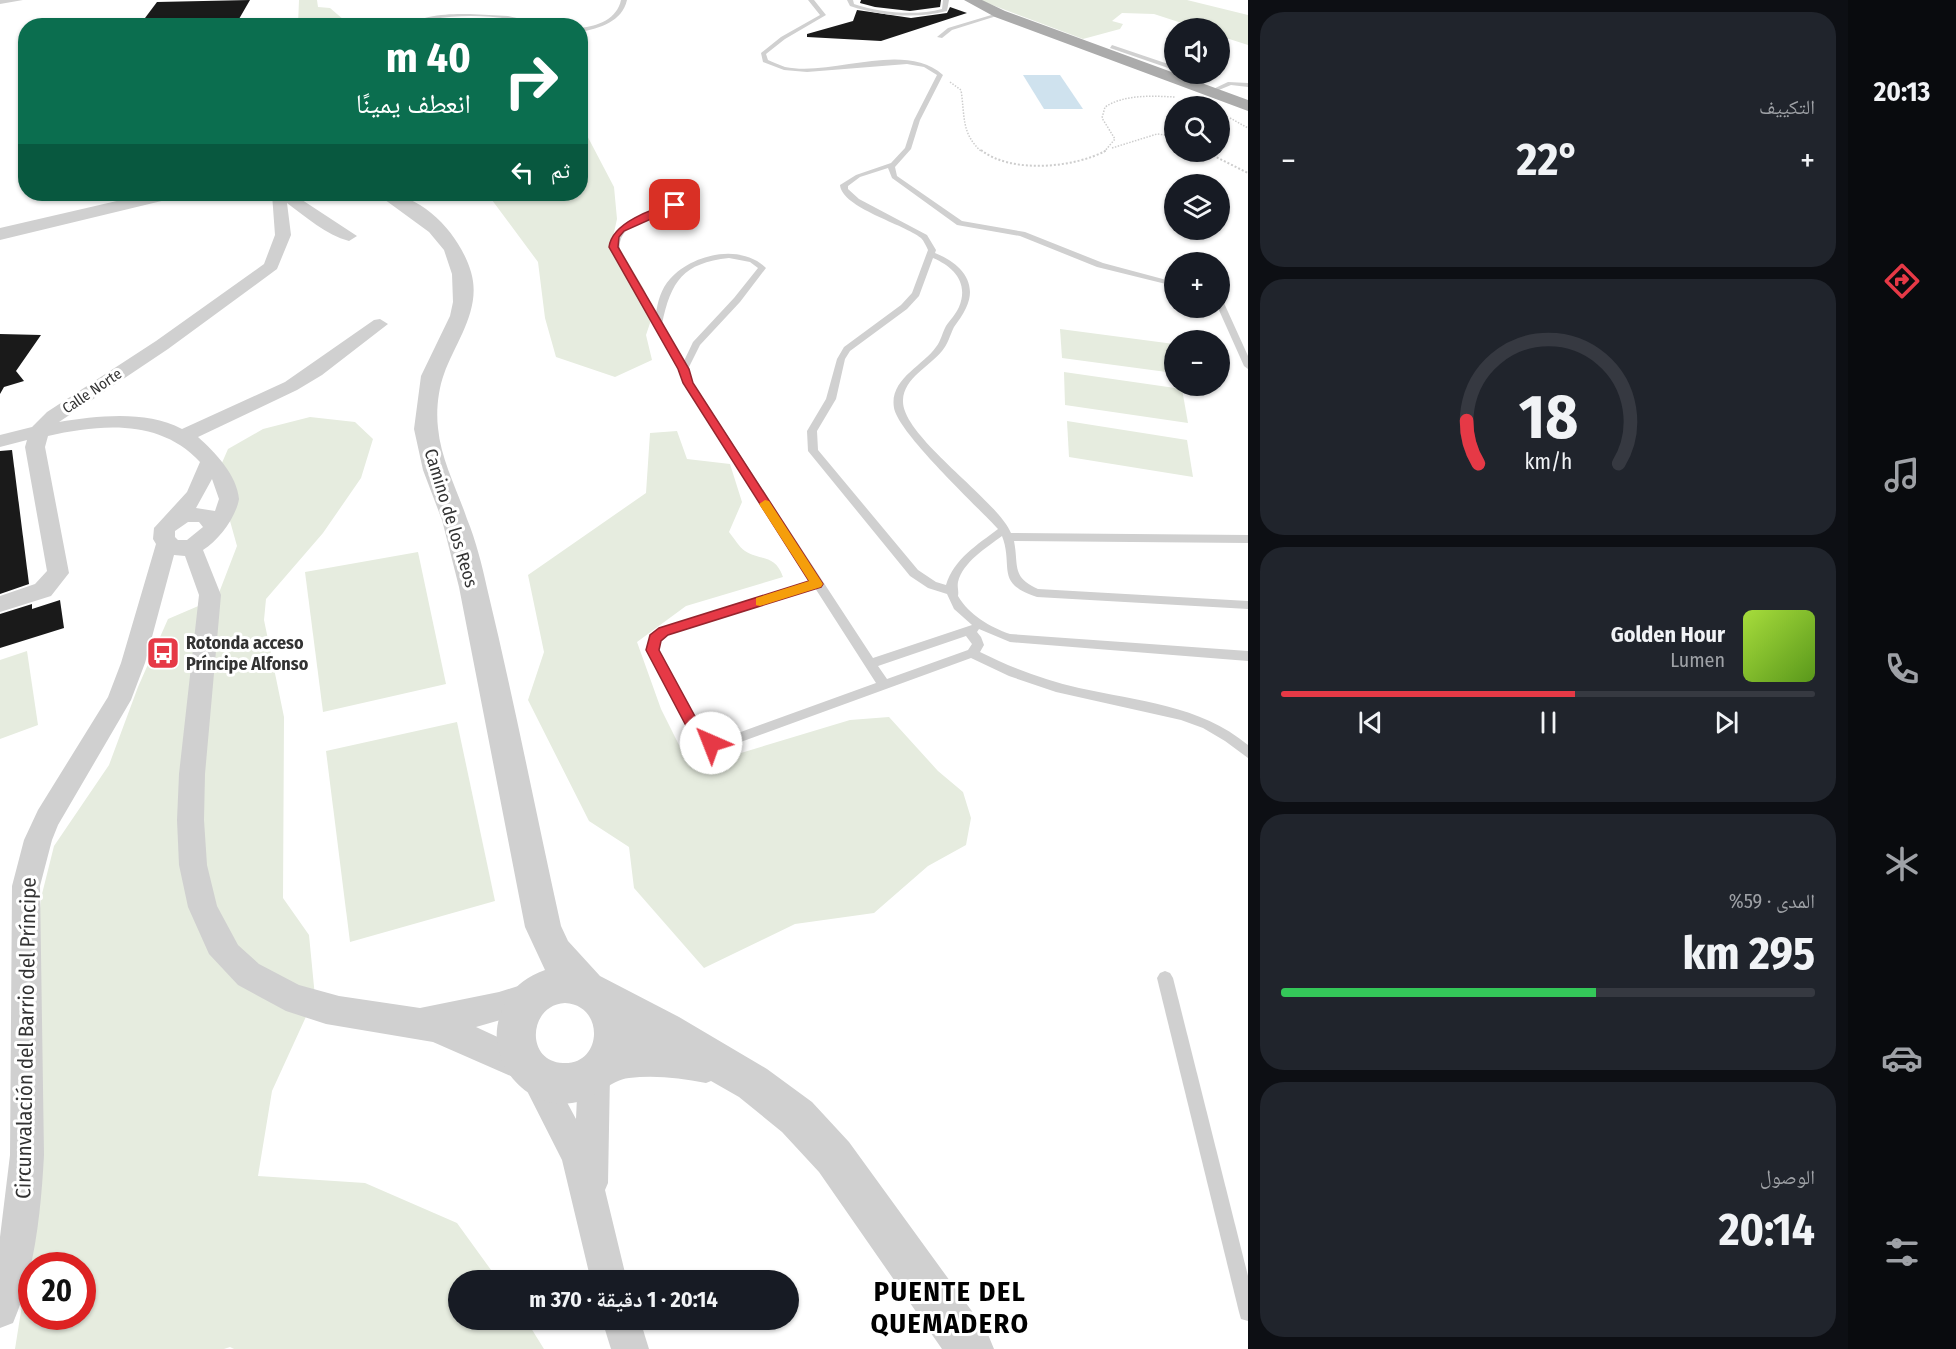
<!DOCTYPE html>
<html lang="ar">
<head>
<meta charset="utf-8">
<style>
	body { margin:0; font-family:"Fira Sans Condensed","Noto Naskh Arabic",sans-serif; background:#20242c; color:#f1f3f6; direction:rtl; height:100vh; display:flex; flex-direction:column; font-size:22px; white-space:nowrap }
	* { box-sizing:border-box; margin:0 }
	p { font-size:20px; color:#9ea1a6 }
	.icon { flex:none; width:33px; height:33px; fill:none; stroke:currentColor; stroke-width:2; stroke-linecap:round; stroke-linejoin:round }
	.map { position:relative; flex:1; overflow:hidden; direction:ltr }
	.sheet { display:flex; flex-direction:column; gap:12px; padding:12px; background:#0d0f14; width:600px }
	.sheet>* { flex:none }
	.guide { position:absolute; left:18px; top:18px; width:570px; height:183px; border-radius:24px; box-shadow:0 2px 4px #0004; direction:rtl; background:#0b6e4f; color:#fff; overflow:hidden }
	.fabs { position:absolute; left:1164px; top:18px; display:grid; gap:12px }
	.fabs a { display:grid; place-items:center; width:66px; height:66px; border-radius:50%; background:#171b24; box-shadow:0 2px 4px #0004; font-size:30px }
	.speed { position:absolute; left:18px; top:1252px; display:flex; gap:12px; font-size:30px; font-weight:700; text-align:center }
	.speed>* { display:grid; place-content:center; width:78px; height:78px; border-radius:50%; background:#171b24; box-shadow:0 2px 4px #0004; line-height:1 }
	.speed .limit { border:9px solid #d22; background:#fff; color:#111 }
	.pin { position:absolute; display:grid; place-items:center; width:51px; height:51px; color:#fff; margin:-26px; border-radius:12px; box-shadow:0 3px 9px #0006 }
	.me { position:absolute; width:66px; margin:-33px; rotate:316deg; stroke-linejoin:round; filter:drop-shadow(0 0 4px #0008) }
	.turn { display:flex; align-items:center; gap:21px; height:126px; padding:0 18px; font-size:27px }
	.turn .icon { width:78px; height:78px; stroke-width:2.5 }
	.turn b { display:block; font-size:42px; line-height:51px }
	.then { display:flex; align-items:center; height:57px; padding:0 18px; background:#0003; gap:12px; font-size:22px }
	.big { font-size:45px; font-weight:700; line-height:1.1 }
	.sheet .widget { flex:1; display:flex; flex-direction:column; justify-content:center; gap:9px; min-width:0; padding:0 21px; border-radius:24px; background:#20242c }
	.sheet .dial { align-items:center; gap:0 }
	.dial svg { height:156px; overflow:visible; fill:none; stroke:#363941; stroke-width:7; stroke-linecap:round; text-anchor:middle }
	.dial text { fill:#f1f3f6; stroke:none }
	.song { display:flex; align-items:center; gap:18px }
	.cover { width:72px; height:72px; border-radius:9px; background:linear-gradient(135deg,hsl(80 70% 55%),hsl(90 70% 35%)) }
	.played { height:6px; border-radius:3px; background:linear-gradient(90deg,#e63946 55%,#363941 55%) }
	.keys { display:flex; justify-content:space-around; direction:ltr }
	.heat { display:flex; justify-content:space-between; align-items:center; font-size:33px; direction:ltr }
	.charge { height:9px; border-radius:4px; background:linear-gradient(90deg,#34c759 59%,#363941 0) }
	.trip { position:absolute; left:448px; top:1270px; width:351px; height:60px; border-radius:30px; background:#171b24; box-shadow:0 2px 4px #0004; font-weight:700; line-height:60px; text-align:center; direction:rtl }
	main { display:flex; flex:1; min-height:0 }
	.dock { display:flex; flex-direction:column; width:108px; justify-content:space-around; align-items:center; background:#090b0e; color:#9ea1a6 }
	.dock .icon { width:42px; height:42px }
	.dock .on { color:#e63946 }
	.dock b { font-size:27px; color:#f1f3f6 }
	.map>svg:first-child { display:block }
</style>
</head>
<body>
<main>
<nav class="dock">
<b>20:13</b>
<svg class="icon on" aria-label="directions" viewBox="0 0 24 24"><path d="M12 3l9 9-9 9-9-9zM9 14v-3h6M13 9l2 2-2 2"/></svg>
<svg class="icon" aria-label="music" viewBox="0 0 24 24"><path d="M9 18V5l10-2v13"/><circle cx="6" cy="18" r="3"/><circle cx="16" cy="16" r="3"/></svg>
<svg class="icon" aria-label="phone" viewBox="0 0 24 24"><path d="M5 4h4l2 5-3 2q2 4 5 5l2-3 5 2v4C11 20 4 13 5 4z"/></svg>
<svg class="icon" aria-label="climate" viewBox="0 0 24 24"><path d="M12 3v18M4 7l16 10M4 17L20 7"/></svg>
<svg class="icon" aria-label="car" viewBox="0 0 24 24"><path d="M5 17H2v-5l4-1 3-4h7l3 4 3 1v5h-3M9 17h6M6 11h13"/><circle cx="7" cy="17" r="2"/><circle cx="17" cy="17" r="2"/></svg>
<svg class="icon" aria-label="filters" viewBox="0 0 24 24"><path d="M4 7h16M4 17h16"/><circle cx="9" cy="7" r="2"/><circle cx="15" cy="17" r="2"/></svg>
</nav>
<section class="sheet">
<div class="widget"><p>التكييف</p>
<div class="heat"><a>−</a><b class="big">22°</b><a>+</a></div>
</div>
<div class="widget dial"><svg viewBox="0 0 100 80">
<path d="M14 69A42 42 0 1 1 86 69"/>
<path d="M14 69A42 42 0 0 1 8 47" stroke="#e63946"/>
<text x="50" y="56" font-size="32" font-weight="700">18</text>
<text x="50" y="72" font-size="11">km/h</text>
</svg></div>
<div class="widget">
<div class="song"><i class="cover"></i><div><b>Golden Hour</b><p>Lumen</p></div></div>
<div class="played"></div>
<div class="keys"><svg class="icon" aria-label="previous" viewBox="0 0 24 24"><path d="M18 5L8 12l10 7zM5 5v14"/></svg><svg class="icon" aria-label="pause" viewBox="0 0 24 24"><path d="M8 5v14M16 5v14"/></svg><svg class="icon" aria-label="next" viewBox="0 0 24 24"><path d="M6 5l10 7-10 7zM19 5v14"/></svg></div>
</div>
<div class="widget"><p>المدى · 59%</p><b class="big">295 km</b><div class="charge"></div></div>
<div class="widget"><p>الوصول</p><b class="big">20:14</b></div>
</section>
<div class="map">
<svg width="1248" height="1349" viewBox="0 0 1248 1349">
	<rect width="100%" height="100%" fill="#fff"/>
	<g fill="#e6ecdf" fill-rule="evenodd">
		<polygon points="299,0 317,0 318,7 330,8 344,20 363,22 365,25 298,25"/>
		<polygon points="979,0 1187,0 1248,15 1248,45 1220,36 1220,28 1197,28 1154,14 1122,13 1112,21 1123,24 1120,29 1083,39"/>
		<polygon points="581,124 614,187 617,219 613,237 645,291 651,320 646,335 652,360 615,377 556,357 545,318 538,262 492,200 479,194 580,194"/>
		<polygon points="1060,329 1174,344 1174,373 1062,358"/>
		<polygon points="1064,372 1182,389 1188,423 1065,405"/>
		<path d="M310 417 355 422 373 439 361 478 323 533 266 599 264 620 284 717 283 898 309 935 315 997 272 1091 258 1176 365 1183 457 1223 499 1281H459V1320H526L544 1349H234L230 1347 224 1349H15L29 1261 33 983 41 898 54 846 109 765 138 687 168 619 217 598 237 546 230 521 234 505 218 472 228 449 263 429ZM32 1266H82V1317H32Z"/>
		<polygon points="1067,421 1187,440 1193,477 1069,457"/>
		<path d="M677 431 687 459 730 464 742 502 729 532C734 538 739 547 745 551 761 561 775 554 783 577L686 606 637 642 661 709 684 755 721 759 850 720 889 717 938 771 963 792 971 818 966 845 928 866 874 913 795 924 704 968 634 888 629 847 589 821 528 700 544 652 528 575 646 493 650 433Z"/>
		<polygon points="418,552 446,684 323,712 305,572"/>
		<polygon points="27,651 38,725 0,739 0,660"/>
		<polygon points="457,722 495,901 350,942 326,751"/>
	</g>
	<polygon fill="#cfe2ee" points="1023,75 1060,75 1083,109 1044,109"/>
	<g fill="#1a1a1a">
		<polygon points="250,0 239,19 200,19 196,26 139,26 157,2"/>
		<polygon points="861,0 941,0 940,7 910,11 875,7 860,3"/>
		<polygon points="950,7 967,13 881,41 807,37 807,34 853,21 857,10 911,18 947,13"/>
		<polygon points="0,334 41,335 16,371 24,381 4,387 0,394"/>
		<polygon points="12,450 29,584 0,594 0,451"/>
		<polygon points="60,600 64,628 0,648 0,614 32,604 32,609"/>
	</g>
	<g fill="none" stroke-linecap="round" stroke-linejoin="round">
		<g stroke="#cdcdcd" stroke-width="1.5" stroke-dasharray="1.5 1.5" stroke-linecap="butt">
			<path d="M950 82 961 90C965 116 961 134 982 152"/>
			<polyline points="1230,118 1248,128"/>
			<polyline points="1112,148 1157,134 1174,136"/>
			<path d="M1104 152 1115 139 1102 118 1105 107C1125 94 1152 96 1175 97"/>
		</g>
		<g stroke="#cdcdcd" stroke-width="2" stroke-dasharray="2 2" stroke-linecap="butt">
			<path d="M981 150C1011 174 1075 168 1107 150"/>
			<polyline points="1206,152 1248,173"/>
		</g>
		<g fill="#d0d0d0" fill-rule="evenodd">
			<polygon points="0,0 23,0 0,4"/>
			<path d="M621 0H627C622 22 600 28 580 32V28C598 26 617 19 621 0Z"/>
			<path d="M808 0H814L826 15 785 39 766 54 768 60C773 62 779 65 785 67 833 77 903 40 943 75L920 120 911 149 895 167 897 176 962 221 1025 232 1103 263 1174 282V286L1097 267 1020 236 957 225 892 178 888 168 860 177 848 186V189L859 199 927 235 936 250 935 253C958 262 979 281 966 308 963 315 958 321 954 327 950 335 948 344 942 351 929 367 904 378 903 400 901 436 996 498 1011 533L1248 535V543L1014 541C1019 566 1011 577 1038 589L1248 601V609L1037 597C994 583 1014 567 1002 536 986 548 963 562 958 582 957 588 959 590 958 596 969 615 990 627 1010 634L1248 651V661L1010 642 979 629 977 632 981 637 984 645 980 652C1012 668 1044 680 1079 688 1138 701 1200 705 1248 745V758L1225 741 1203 728 1181 720 1056 692 1009 676 971 658 727 747 711 748 694 739 646 650 650 635 659 629 811 581 683 383 680 369 612 252C611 245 611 240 615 234 623 223 668 200 679 205 659 218 615 220 620 252L656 313C658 301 661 289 670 279 692 254 741 243 766 268L740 302 700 345 688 369 693 383 873 658 972 625 954 609 947 594 928 588 910 576 808 451 807 431 826 399 837 359 844 347 901 305 912 293 928 250C926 246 924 241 921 238 904 224 842 208 840 185L856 175 891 163 905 148 914 120 937 75 924 67 907 64 807 72 784 70 763 62 761 53 781 37 820 15ZM729 258 750 262 758 268 734 298 693 342 684 361 662 324C671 281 683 263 729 258ZM933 258C954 267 969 283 959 307 956 314 950 320 946 326 942 333 941 341 936 347 923 366 889 379 894 408 899 434 976 505 998 529 977 545 954 559 946 585L936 582 918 570 818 450 817 431 836 399 845 359 850 351 907 309 919 296ZM815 588 876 683 727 737C717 739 710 738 702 731L658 650 659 640 667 635ZM966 636 972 644 968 650 887 679 878 666Z"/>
			<path d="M847 0H853L854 4C880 13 916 16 942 9L943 0H949L947 11C916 19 880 16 850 6Z"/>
			<polygon points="998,13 1003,14 952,30 942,38 937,37 948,28"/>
			<path d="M470 14 508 16 552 26H527L525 24 527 23C498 15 463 14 433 19 423 21 415 26 406 26 425 14 448 14 470 14Z"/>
			<polygon points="1112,45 1174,66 1174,70 1110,48"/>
			<polygon points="1228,82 1248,83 1248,87 1231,85 1214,92 1209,91"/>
			<polygon points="1220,301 1224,303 1248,356 1248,369 1244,366 1218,308 1220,308"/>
			<polygon points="1165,971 1170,973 1173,978 1248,1276 1248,1321 1241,1319 1239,1312 1157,978 1160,973"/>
		</g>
		<g fill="#d0d0d0" fill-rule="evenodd">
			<path d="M272 194H293L357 236 349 241C326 235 306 217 287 203L291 235 277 269 168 349 59 422C98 416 145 410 182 429L285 382 374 320 380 319 388 324 322 375 297 390 198 437C215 452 237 475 239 499 236 517 219 540 203 550L221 595 205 774 204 820 207 865 217 906 238 945 259 964 299 985 339 996 420 1008 499 992 534 981 545 985 549 996 545 1007 476 1027 536 1055 539 1061 547 1065 576 1119 578 1074 583 1063 594 1058 605 1063 610 1074 608 1183 605 1190 627 1281H591L562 1160 522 1081 433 1042 326 1024 286 1011 238 985 209 954 188 907 179 865 177 820 179 774 199 595 185 556 174 555 145 663 131 700 58 825 52 840 40 886 44 1155C41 1211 35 1271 13 1323L0 1328V1237L10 1155 12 886 24 840 38 810 108 697 121 663 156 544 153 539 154 528 187 492 200 462C160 419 102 424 48 436L45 447 69 573 51 596 0 612V596L35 584 47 571 25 447 27 440 0 447V435L32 427 47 412 156 341 264 264 275 235ZM212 479 219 499 215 511 196 508ZM188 522H199L203 527 187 540H178L175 537V531Z"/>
			<polygon points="602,1320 640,1320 649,1349 611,1349"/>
		</g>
		<g fill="#d0d0d0" fill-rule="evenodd">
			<polygon points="147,194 177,194 174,198 0,240 0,228"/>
			<path d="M377 194C419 189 460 234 471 272 482 309 456 341 444 374 438 390 436 412 438 428 441 460 457 489 467 519 476 541 482 565 487 588 514 700 536 813 561 926L568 941 600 976 679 1017 767 1069 812 1102 849 1142 987 1332 994 1349H942L819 1172 782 1132 739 1097 711 1081 706 1083C680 1078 655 1075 629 1078 610 1080 595 1100 572 1103 524 1110 483 1057 501 1013 510 989 522 979 545 970L525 927 459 587 442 520 423 470 414 429 421 376 450 316 453 302 452 274 444 250 429 232ZM565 1003C605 1005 603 1065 563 1063 525 1062 528 1005 565 1003Z"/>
		</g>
		<polygon fill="#ababab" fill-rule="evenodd" points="964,0 982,0 1005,11 1248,100 1248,111 995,17"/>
	</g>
	<path fill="#e63946" stroke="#96252e" stroke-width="1.5" d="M675 202 678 207 624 231 619 237 618 247 689 369 693 383 823 584 821 587 668 635 661 641 659 650 703 731 719 743 711 749 693 739 646 650 650 635 659 628 809 581 683 383 678 369 609 247C612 222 653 209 675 202Z"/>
	<polygon fill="#f59e0b" points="765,500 769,501 823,584 821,587 760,606 756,605 756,598 809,581 759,504"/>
	<defs>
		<symbol id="bus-square" viewBox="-11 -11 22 22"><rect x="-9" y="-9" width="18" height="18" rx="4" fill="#e63946" stroke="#fff"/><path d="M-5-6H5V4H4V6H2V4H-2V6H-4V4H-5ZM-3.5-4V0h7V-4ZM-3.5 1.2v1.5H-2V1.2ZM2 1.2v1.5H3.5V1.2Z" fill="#fff"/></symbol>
	</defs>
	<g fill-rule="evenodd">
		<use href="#bus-square" x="144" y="634" width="38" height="38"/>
	</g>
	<g text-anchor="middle" stroke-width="6" stroke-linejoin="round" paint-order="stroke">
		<g font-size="15" fill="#333" stroke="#fff">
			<text transform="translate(92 391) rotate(-34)" y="5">Calle Norte</text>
		</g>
		<g font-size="18" fill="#333" stroke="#fff">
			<text transform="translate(451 518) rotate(73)" y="6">Camino de los Reos</text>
		</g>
		<g font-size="18" font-weight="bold" fill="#333" stroke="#fff" text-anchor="start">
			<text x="186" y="649">Rotonda acceso<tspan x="186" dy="21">Príncipe Alfonso</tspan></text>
		</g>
		<g font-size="21" fill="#333" stroke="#fff">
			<text transform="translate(26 1038) rotate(-89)" y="7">Circunvalación del Barrio del Príncipe</text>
		</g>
		<g font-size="28" font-weight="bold" letter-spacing="1.5" fill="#000" stroke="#fff">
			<text x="950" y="1301">PUENTE DEL<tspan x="950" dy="32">QUEMADERO</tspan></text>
		</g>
	</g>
</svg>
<div class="fabs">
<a><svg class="icon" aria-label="sound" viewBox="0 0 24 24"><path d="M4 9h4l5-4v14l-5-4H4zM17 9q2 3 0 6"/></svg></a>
<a><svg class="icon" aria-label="search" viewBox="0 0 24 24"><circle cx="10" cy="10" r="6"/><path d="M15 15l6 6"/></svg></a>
<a><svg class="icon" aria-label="layers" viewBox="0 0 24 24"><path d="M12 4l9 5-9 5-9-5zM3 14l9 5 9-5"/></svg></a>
<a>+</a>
<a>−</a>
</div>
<div class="speed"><div class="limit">20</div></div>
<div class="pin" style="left:675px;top:205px;background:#d93025"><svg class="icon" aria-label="arrive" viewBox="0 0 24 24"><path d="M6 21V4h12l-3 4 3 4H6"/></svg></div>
<svg class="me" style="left:711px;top:743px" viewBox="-20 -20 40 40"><circle r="19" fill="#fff"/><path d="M0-13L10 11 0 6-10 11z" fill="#e63946"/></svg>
<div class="trip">20:14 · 1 دقيقة · 370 m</div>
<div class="guide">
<div class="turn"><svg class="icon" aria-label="right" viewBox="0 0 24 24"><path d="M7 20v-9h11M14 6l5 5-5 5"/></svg><div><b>40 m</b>انعطف يمينًا</div></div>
<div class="then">ثم<svg class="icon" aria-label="left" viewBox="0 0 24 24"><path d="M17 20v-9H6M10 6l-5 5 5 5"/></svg></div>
</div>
</div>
</main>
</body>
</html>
